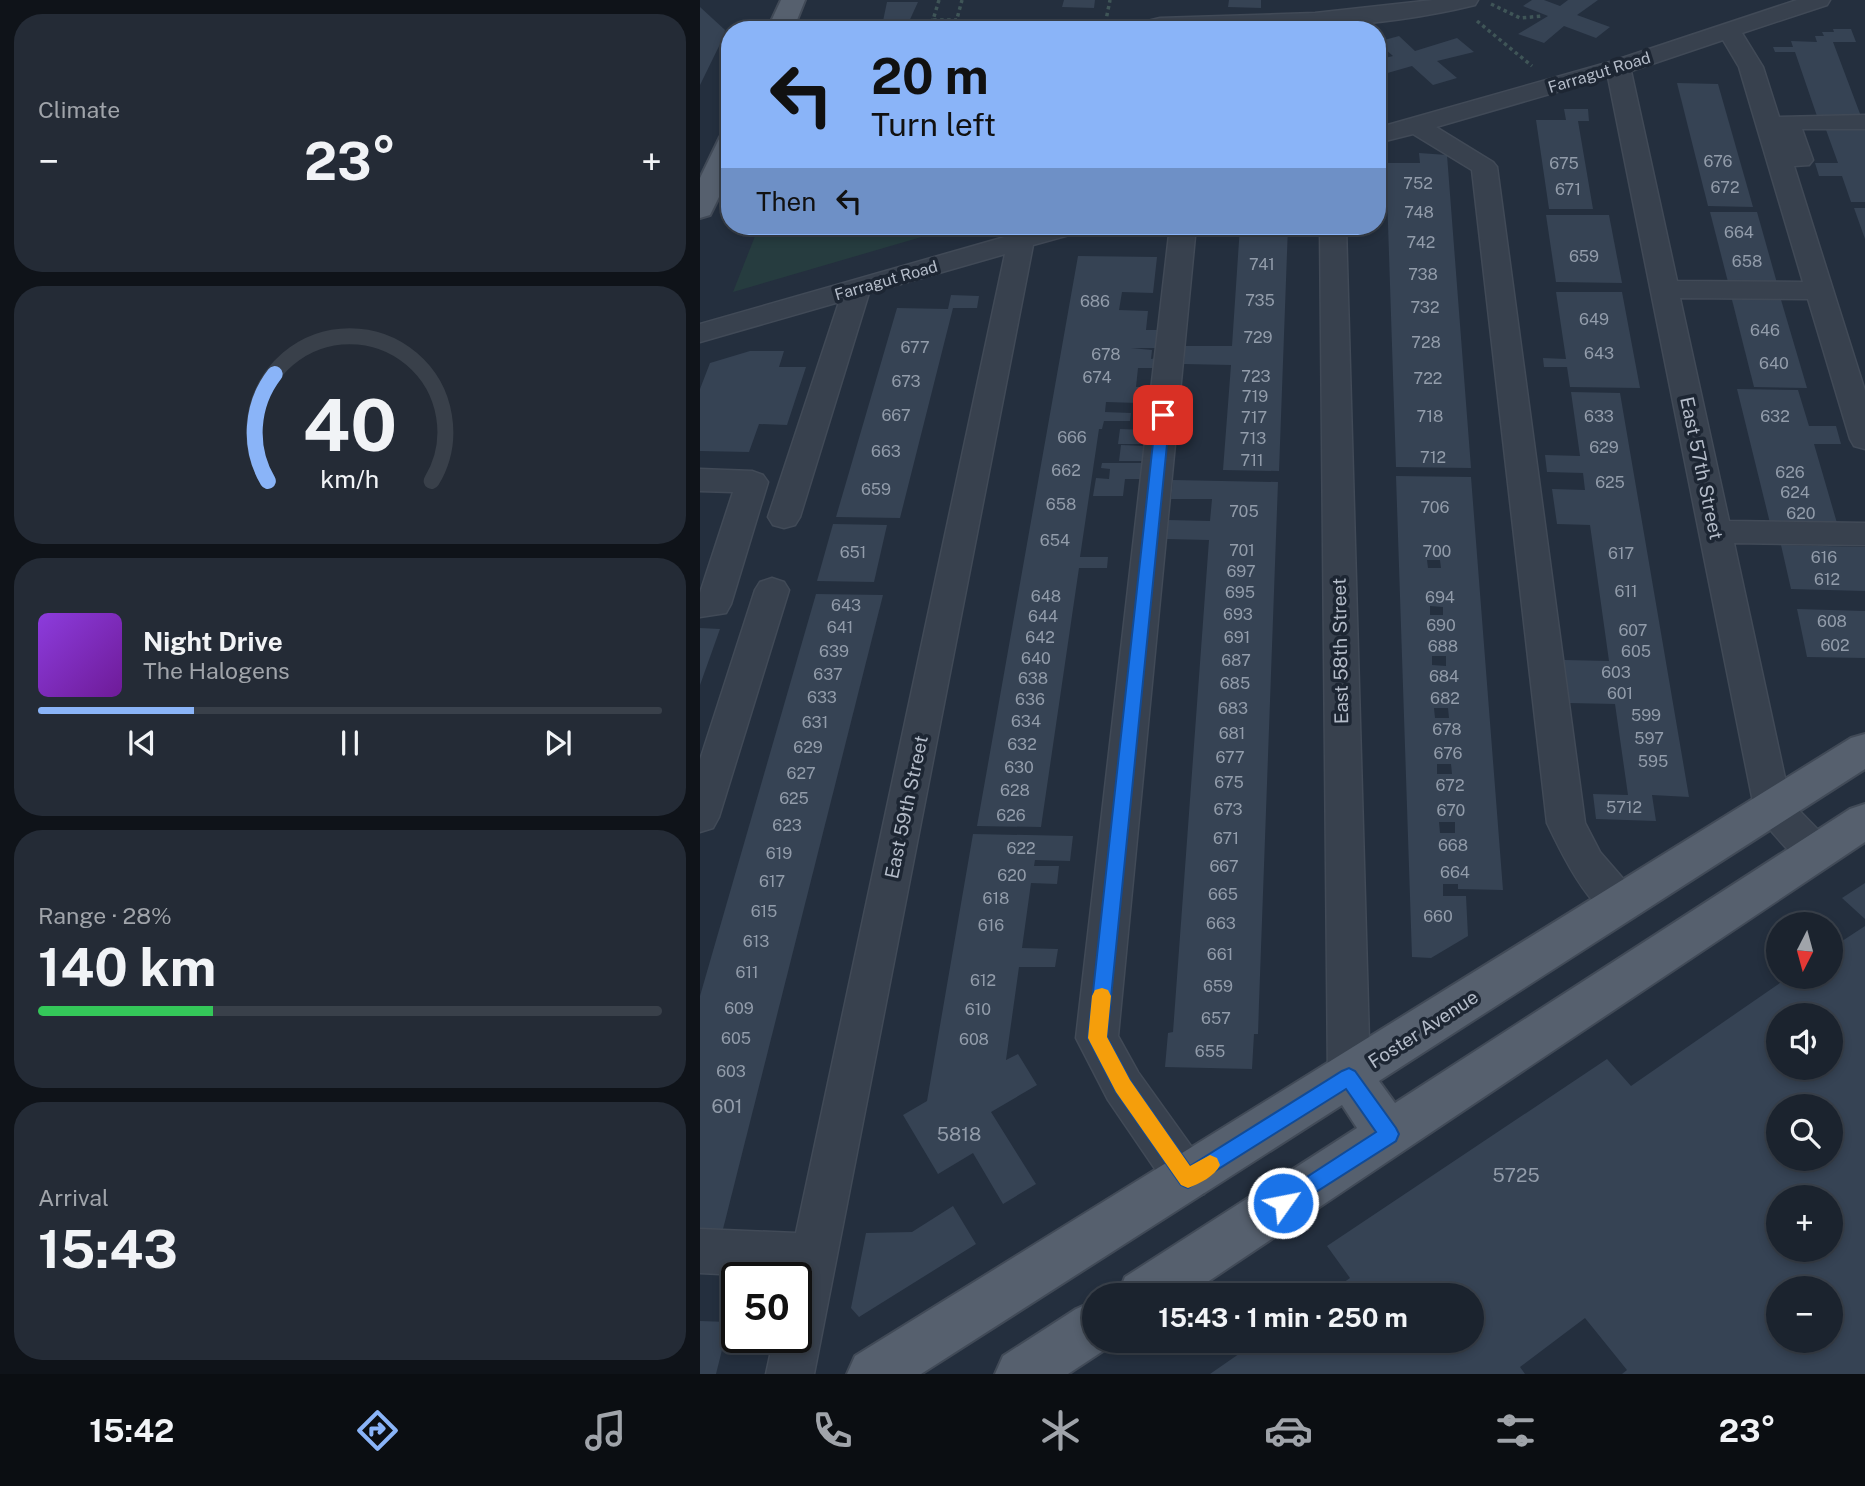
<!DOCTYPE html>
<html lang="en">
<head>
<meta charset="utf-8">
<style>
	body { margin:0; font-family:"Public Sans",sans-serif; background:#242b36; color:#f1f3f6; height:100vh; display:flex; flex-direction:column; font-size:26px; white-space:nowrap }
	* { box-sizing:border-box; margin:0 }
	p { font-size:23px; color:#a0a4aa }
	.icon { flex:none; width:38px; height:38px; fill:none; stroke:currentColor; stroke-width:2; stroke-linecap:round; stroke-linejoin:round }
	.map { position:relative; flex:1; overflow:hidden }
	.panel { display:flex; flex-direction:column; gap:14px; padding:14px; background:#0f1319; width:700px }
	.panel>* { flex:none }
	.hud { position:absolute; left:21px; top:21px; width:665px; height:214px; border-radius:28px; box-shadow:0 4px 10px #0003,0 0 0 2px #39404a; background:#8ab4f8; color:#111; overflow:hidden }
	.needle { width:46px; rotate:186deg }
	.tools { position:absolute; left:1066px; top:912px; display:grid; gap:14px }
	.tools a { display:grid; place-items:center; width:77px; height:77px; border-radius:50%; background:#1b232e; box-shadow:0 4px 10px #0003,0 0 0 2px #39404a; font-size:35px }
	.speed { position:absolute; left:21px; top:1262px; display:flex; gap:14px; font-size:35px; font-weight:700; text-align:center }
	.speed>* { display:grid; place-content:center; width:91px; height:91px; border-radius:50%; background:#1b232e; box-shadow:0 4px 10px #0003,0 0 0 2px #39404a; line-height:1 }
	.speed .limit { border:4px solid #111; border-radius:10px; background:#fff; color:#111 }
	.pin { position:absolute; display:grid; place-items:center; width:60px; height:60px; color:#fff; margin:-30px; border-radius:14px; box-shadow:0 4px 10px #0006 }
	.me { position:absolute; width:77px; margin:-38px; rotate:57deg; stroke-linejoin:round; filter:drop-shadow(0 0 5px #0008) }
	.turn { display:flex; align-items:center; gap:24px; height:147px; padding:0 35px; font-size:32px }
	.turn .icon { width:91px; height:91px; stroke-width:2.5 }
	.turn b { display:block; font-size:49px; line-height:60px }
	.then { display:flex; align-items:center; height:66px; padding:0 35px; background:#0003; gap:14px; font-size:26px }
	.big { font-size:52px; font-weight:700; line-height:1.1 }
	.panel .card { flex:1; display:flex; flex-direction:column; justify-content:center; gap:10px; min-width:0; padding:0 24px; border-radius:28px; background:#242b36 }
	.panel .dial { align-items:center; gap:0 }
	.dial svg { height:182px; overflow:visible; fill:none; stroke:#39404a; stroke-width:7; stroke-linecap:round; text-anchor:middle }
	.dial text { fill:#f1f3f6; stroke:none }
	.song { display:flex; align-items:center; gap:21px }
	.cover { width:84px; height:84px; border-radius:10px; background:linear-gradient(135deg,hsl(270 70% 55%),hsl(280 70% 35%)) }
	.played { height:7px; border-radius:4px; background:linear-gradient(90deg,#8ab4f8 25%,#39404a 25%) }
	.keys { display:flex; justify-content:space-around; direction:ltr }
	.heat { display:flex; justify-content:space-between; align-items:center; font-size:38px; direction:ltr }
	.charge { height:10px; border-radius:5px; background:linear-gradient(90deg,#34c759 28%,#39404a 0) }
	.trip { position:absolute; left:382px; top:1283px; width:402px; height:70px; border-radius:35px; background:#1b232e; box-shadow:0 4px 10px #0003,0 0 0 2px #39404a; font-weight:700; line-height:70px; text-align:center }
	.menu { display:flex; height:112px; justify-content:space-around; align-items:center; background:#0b0e12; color:#a0a4aa }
	.menu .icon { width:49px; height:49px }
	.menu .active { color:#8ab4f8 }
	.menu b { font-size:32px; color:#f1f3f6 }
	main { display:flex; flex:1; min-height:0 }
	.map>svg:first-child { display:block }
</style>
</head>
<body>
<main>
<section class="panel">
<div class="card"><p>Climate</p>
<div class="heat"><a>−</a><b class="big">23°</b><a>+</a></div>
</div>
<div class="card dial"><svg viewBox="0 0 100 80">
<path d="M14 69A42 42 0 1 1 86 69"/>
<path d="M14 69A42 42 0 0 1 17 22" stroke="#8ab4f8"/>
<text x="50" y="56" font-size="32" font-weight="700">40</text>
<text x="50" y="72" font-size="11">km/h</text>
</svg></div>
<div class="card">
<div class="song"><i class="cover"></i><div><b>Night Drive</b><p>The Halogens</p></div></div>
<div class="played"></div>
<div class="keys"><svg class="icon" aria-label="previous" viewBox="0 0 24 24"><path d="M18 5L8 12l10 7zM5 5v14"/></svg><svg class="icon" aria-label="pause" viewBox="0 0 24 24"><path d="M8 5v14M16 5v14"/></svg><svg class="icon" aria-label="next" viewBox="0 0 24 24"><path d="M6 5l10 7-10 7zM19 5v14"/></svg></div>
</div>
<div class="card"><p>Range · 28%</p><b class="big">140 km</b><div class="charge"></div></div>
<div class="card"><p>Arrival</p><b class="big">15:43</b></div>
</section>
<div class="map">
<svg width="1165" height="1374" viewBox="0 0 1165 1374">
	<rect width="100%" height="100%" fill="#242f3e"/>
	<polygon fill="#263c3f" points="59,226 259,226 33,292"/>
	<g fill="#364354" fill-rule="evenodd">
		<polygon points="364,0 395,0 394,8 362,7"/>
		<polygon points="529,0 561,0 561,8 528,7"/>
		<polygon points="832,0 844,0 860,6 868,0 898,0 877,15 910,27 896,38 864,26 844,43 818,34 848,16 823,6"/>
		<polygon points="187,2 218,2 207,26 239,26 238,30 143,30 147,21 183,21"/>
		<polygon points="0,7 25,30 24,36 0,85"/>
		<polygon points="1133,29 1151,29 1156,42 1133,42 1162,119 1118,119 1095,52 1075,52 1073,47 1093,47 1091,41 1117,42 1115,36 1124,36 1122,32 1134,32"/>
		<polygon points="699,36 715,51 757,38 774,52 737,61 757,78 733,85 712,66 677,76 677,60 693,56 677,42"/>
		<polygon points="977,83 1018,84 1053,207 1008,206"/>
		<polygon points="864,109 888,109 889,121 878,121 893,209 849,209 836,120 866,120"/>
		<polygon points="1125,127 1165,127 1165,202 1151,202 1142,176 1119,176 1115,163 1138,163"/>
		<polygon points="719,153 747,155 771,468 696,467 686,163 720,163"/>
		<polygon points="1154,208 1165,208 1165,239"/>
		<polygon points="1010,212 1057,212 1077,283 1028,282"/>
		<polygon points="846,215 909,215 922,283 856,282"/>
		<polygon points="540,226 588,226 579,471 523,470 531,365 484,364 485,346 532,346"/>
		<polygon points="378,256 457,257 453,293 422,292 419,310 448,311 446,330 462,330 460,348 431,348 452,350 451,359 457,358 456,368 438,368 436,387 440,387 438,403 406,402 405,412 431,413 430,421 404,421 402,429 399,429 380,557 408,557 407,568 379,568 341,827 277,826"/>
		<polygon points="856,292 922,292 940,388 870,387 867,367 844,367 843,358 866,359"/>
		<polygon points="1030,292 1079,293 1107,388 1054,387"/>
		<polygon points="251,295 279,296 277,308 253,308 200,518 136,517 197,308 248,309"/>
		<polygon points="50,351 84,351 79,367 106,367 87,425 59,424 49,452 0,451 0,389 10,363"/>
		<polygon points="1037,389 1098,390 1109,426 1136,426 1141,444 1114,444 1137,523 1070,523"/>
		<polygon points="871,392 920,393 989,797 952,795 956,821 896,819 893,794 928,795 915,704 869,703 864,660 909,661 890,525 857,524 852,489 885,490 883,473 847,472 845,455 880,456"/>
		<polygon points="420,429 447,430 445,444 418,444"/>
		<polygon points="421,445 446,446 444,461 419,461"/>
		<polygon points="402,463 444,463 443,479 425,479 423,496 393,496 396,478 409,479 410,469 401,468"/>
		<path d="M696 476 771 477 803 890 758 889V884H743V896H766L768 936 731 958 712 957ZM727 560H740L741 568H728ZM730 606 743 607V615H730ZM732 656H746V666L732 665ZM734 708H748L749 718H735ZM737 764H751L752 774H737ZM739 822H755V833H740Z"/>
		<polygon points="473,480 578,482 559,1003 558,1034 554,1034 552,1069 465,1067 468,1033 473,1032 509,540 466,539 468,520 510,521 512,499 471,499"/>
		<polygon points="133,524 187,525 174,582 117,581"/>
		<polygon points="1081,545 1165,547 1165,591 1091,589"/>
		<polygon points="116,594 183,595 21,1237 0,1236 0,996"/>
		<polygon points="1097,609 1165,611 1165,658 1107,657"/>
		<polygon points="0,628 20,629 0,685"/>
		<polygon points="273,834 373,836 370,861 335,860 334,866 359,866 357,884 331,883 322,948 358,949 355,967 319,967 306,1060 318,1054 337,1085 291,1112 336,1184 303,1204 273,1153 238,1174 203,1115 227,1101"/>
		<polygon points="1165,883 1165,919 1142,898"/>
		<path d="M1165 926V1374H922L927 1370 885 1318 820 1367 825 1374H510L559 1340H772V1295H626L650 1278 627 1246 907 1059 931 1086 1090 976H1130V949ZM1078 1015H1130V1068H1078ZM1078 1106H1130V1158H1078ZM1078 1197H1130V1250H1078ZM1078 1288H1130V1340H1078Z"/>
		<polygon points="253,1206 276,1244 159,1317 151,1308 166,1233 212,1232"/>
		<polygon points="0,1321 29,1322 16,1374 0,1374"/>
	</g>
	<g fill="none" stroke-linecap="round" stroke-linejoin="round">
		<defs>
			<g id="minor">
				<path d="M733 0H778L775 5C662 33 543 30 428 30L431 25 460 18 615 13Z"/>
				<path d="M1097 0H1130L1127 5 1042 33 1063 67 1079 117 1165 115V129H1102L1113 160 1109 165 1094 166 1165 391V449L1154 446 1150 439 1108 299 980 298 1029 521 1165 523V545L1034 543 1090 801 1130 842 1136 853 1130 864C1121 867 1112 870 1103 864 1091 855 1061 821 1054 807L908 77 736 127 793 162 797 167 885 823 900 852 933 890 938 902 933 914C928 915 922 918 917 918 890 914 858 846 847 823L772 170 713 134 677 143V128L910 62ZM1023 40 1039 67 1103 282 977 281 931 71Z"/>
				<polygon points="343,226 384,226 380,232 333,245 114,1374 66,1374 74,1337 96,1337 96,1278 0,1273 0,1229 96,1233 305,254 169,293 100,517 95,525 84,528 73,525 68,517 139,302 0,342 0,324"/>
				<polygon points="470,226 496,226 418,1036 438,1072 504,1164 510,1179 504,1194 488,1200 472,1194 408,1100 376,1038"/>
				<polygon points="620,226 646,226 670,1077 664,1091 649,1096 634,1091 628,1077"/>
				<polygon points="0,469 52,471 63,475 68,482 31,604 26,613 0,617 0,593 33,492 0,491"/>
				<polygon points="72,578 84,582 89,590 19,817 13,828 0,832 0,760 55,590 60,582"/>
			</g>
			<g id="major">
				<polygon points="81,0 105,0 93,30 67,30"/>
				<polygon points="30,135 30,175 10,215 0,218 0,178 20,137"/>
				<polygon points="1165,734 1165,769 679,1081 695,1103 1150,809 1165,804 1165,842 488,1295 418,1295 425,1277 657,1128 642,1105 221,1374 147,1374 155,1356 1151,738"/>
				<polygon points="394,1301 394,1340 414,1340 412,1345 368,1374 295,1374 303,1356 376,1309"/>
			</g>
		</defs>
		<use href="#minor" stroke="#414a57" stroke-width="3"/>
		<use href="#major" stroke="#414a57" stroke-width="4"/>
		<g stroke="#3f5557" stroke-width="3.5" stroke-dasharray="3.5 3.5" stroke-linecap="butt">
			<polyline points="239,0 233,20 257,20"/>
			<polyline points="791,4 820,18 843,16"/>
			<polyline points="777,21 832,66"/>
			<polyline points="218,25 233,20"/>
			<polyline points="254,30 262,0"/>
			<polyline points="404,30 410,0"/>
		</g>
		<use href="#minor" fill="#38414e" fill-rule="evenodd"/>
		<use href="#major" fill="#56606e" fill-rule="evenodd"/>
	</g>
	<polygon fill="#1a73e8" stroke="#114b97" stroke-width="2" points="463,411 470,415 407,1037 430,1080 490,1166 642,1071 649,1068 655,1071 696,1128 699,1134 696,1141 583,1213 576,1210 573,1203 576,1197 676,1132 646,1089 488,1188 481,1185 416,1092 388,1038 456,415"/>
	<path fill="#f59e0b" d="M402 988 408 990 411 996 407 1037 430 1080 490 1166 510 1155 517 1158 520 1165C515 1176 499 1184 488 1188L481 1185 416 1092 391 1044 388 1038 392 996 395 990Z"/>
	<g text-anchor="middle" stroke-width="7" stroke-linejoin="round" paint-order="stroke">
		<g font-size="16" fill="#b4bcc9" stroke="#1d2633">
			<text transform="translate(899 72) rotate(-17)" y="6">Farragut Road</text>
			<text transform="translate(186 280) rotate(-16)" y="6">Farragut Road</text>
		</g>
		<g font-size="16" fill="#929caa">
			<text x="1018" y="167">676</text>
			<text x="864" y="169">675</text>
			<text x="718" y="189">752</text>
			<text x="1025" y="193">672</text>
			<text x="868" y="195">671</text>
			<text x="719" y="218">748</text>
			<text x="1039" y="238">664</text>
			<text x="721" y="248">742</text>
			<text x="884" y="262">659</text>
			<text x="1047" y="267">658</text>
			<text x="562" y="270">741</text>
			<text x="723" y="280">738</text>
			<text x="560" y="306">735</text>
			<text x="395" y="307">686</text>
			<text x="725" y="313">732</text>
			<text x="894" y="325">649</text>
			<text x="1065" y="336">646</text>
			<text x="558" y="343">729</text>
			<text x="726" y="348">728</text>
			<text x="215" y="353">677</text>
			<text x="899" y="359">643</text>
			<text x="406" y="360">678</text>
			<text x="1074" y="369">640</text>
			<text x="556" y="382">723</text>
			<text x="397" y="383">674</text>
			<text x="728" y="384">722</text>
			<text x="206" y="387">673</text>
			<text x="555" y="402">719</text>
			<text x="196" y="421">667</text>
			<text x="730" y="422">718</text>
			<text x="899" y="422">633</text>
			<text x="1075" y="422">632</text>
			<text x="554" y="423">717</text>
			<text x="372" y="443">666</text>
			<text x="553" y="444">713</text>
			<text x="904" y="453">629</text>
			<text x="186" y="457">663</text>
			<text x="733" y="463">712</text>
			<text x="552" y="466">711</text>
			<text x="366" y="476">662</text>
			<text x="1090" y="478">626</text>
			<text x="910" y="488">625</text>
			<text x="176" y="495">659</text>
			<text x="1095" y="498">624</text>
			<text x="361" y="510">658</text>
			<text x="735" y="513">706</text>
			<text x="544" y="517">705</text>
			<text x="1101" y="519">620</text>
			<text x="355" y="546">654</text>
			<text x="542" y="556">701</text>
			<text x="737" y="557">700</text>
			<text x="153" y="558">651</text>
			<text x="921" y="559">617</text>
			<text x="1124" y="563">616</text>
			<text x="541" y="577">697</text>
			<text x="1127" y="585">612</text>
			<text x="926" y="597">611</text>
			<text x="540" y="598">695</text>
			<text x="346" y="602">648</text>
			<text x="740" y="603">694</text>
			<text x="146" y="611">643</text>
			<text x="538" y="620">693</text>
			<text x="343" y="622">644</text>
			<text x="1132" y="627">608</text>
			<text x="741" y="631">690</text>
			<text x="140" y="633">641</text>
			<text x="933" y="636">607</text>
			<text x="340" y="643">642</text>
			<text x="537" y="643">691</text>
			<text x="1135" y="651">602</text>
			<text x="743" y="652">688</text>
			<text x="134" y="657">639</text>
			<text x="936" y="657">605</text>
			<text x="336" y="664">640</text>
			<text x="536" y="666">687</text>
			<text x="916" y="678">603</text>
			<text x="128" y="680">637</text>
			<text x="744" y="682">684</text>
			<text x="333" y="684">638</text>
			<text x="535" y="689">685</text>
			<text x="920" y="699">601</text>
			<text x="122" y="703">633</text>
			<text x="745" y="704">682</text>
			<text x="330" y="705">636</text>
			<text x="533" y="714">683</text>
			<text x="946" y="721">599</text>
			<text x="326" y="727">634</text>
			<text x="115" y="728">631</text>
			<text x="747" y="735">678</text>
			<text x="532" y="739">681</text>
			<text x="949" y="744">597</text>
			<text x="322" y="750">632</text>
			<text x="108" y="753">629</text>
			<text x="748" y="759">676</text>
			<text x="530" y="763">677</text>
			<text x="953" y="767">595</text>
			<text x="319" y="773">630</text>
			<text x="101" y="779">627</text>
			<text x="529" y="788">675</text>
			<text x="750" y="791">672</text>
			<text x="315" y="796">628</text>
			<text x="94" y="804">625</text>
			<text x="924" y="813">5712</text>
			<text x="528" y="815">673</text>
			<text x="751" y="816">670</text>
			<text x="311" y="821">626</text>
			<text x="87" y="831">623</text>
			<text x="526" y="844">671</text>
			<text x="753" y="851">668</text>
			<text x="321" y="854">622</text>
			<text x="79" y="859">619</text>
			<text x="524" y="872">667</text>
			<text x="755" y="878">664</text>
			<text x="312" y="881">620</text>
			<text x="72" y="887">617</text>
			<text x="523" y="900">665</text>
			<text x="296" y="904">618</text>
			<text x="64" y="917">615</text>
			<text x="738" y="922">660</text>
			<text x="521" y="929">663</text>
			<text x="291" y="931">616</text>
			<text x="56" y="947">613</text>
			<text x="520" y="960">661</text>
			<text x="47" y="978">611</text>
			<text x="283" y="986">612</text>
			<text x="518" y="992">659</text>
			<text x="39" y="1014">609</text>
			<text x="278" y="1015">610</text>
			<text x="516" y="1024">657</text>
			<text x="36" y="1044">605</text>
			<text x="274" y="1045">608</text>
			<text x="510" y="1057">655</text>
			<text x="31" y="1077">603</text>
		</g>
		<g font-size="19" fill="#b4bcc9" stroke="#1d2633">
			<text transform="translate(1002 468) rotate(78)" y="7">East 57th Street</text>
			<text transform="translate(640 651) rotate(-91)" y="7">East 58th Street</text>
			<text transform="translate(206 807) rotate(-78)" y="7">East 59th Street</text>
			<text transform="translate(723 1029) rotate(-33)" y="7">Foster Avenue</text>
		</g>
		<g font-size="19" fill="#929caa">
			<text x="27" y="1113">601</text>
			<text x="259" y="1141">5818</text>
			<text x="816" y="1182">5725</text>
		</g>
	</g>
</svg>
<div class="tools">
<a><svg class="needle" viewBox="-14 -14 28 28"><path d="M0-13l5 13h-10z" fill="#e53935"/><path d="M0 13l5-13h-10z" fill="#a0a4aa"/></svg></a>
<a><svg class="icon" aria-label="sound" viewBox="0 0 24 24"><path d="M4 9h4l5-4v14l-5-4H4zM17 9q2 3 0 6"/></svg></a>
<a><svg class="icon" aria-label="search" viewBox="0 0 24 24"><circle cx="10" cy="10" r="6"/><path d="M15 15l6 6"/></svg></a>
<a>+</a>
<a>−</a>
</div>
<div class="speed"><div class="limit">50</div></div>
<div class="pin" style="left:463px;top:415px;background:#d93025"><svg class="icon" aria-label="arrive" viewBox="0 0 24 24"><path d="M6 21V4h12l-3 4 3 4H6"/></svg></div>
<svg class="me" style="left:583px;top:1203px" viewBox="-20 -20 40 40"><circle r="17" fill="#1a73e8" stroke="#fff" stroke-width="3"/><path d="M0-11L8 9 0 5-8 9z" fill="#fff"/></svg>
<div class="trip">15:43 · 1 min · 250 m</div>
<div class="hud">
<div class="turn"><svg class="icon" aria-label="left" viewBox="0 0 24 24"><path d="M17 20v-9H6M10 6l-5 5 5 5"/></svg><div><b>20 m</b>Turn left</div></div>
<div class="then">Then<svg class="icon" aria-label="left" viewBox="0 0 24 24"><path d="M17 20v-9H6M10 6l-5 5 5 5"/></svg></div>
</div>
</div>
</main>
<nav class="menu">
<b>15:42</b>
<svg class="icon active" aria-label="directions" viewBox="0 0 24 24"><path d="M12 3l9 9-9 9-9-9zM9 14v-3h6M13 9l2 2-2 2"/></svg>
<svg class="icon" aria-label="music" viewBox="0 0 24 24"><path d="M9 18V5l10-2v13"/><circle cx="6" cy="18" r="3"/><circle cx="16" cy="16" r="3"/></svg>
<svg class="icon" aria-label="phone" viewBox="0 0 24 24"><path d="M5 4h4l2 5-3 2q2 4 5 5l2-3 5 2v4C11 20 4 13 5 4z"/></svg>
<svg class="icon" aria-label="climate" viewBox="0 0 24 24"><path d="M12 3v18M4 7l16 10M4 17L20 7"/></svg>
<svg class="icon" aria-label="car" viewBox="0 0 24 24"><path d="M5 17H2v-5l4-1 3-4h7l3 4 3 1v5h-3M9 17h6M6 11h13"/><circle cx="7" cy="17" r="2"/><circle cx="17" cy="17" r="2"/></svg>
<svg class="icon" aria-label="filters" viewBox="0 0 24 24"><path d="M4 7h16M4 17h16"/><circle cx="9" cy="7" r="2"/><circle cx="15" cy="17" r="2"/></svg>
<b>23°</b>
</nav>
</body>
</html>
